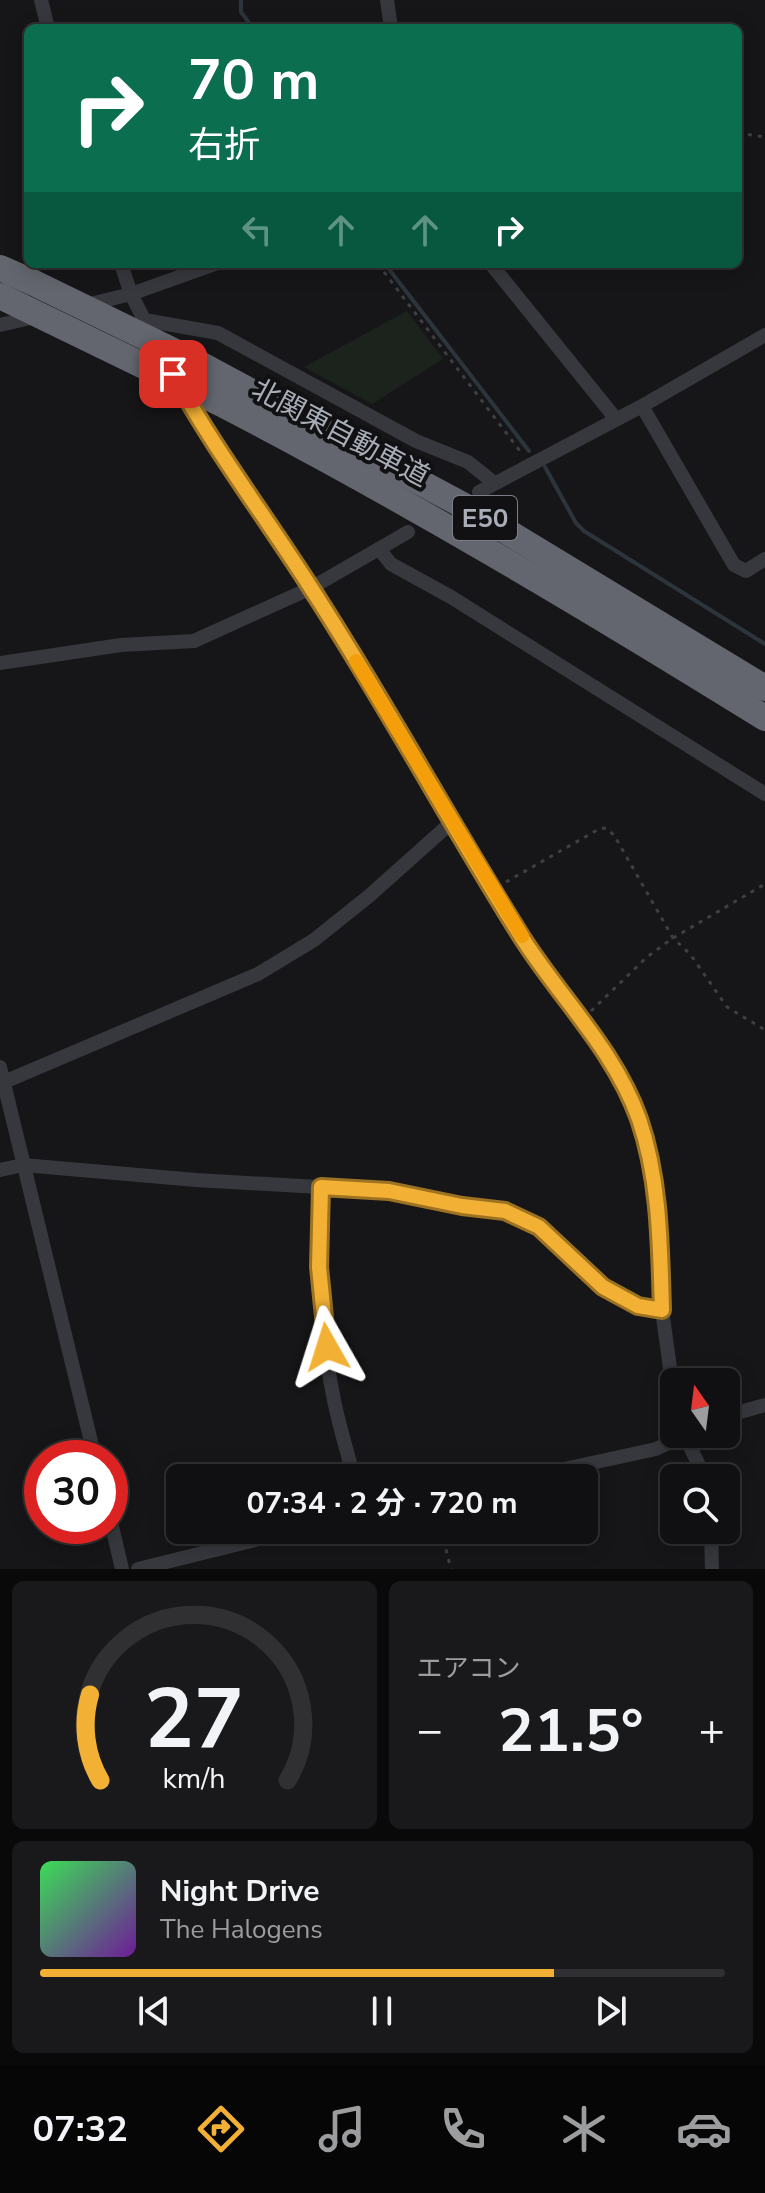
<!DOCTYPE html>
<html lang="ja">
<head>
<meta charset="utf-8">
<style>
	body { margin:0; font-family:"Nunito Sans","Noto Sans JP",sans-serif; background:#19191b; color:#f1f3f6; height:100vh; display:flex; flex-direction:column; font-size:30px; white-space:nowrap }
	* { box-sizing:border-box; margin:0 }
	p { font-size:26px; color:#9c9d9f }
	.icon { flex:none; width:44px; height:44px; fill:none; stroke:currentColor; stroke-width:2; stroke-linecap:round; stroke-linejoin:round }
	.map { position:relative; height:1569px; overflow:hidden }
	.panel { display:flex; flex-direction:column; gap:12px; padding:12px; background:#09090a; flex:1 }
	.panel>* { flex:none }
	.banner { position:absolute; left:24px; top:24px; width:718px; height:244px; border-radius:12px; box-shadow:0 4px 20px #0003,0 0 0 2px #303032; background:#0b6e4f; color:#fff; overflow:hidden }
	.needle { width:52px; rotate:346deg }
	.buttons { position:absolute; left:660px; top:1368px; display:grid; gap:16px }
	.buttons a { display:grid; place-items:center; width:80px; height:80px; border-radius:12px; background:#101012; box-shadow:0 4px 20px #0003,0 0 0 2px #303032; font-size:40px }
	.speed { position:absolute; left:24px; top:1440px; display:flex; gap:16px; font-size:40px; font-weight:700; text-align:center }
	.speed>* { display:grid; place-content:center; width:104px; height:104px; border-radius:50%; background:#101012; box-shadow:0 4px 20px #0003,0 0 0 2px #303032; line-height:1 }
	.speed .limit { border:12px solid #d22; background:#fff; color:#111 }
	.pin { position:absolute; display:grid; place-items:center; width:68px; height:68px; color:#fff; margin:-34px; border-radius:16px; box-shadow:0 4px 12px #0006 }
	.me { position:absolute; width:88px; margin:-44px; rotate:354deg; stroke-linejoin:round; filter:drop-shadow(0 0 6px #0008) }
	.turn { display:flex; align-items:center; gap:28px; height:168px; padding:0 32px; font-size:36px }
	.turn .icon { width:104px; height:104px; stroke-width:2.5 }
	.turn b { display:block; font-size:56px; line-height:68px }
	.lanes { display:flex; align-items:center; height:76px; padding:0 32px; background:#0003; justify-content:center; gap:40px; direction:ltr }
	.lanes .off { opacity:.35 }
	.big { font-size:60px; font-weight:700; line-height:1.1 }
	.panel .widget { flex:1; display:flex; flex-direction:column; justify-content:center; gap:12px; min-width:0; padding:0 28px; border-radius:12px; background:#19191b }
	.panel .dial { align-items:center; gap:0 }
	.dial svg { height:208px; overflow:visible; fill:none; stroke:#303032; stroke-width:7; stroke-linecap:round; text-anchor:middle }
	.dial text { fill:#f1f3f6; stroke:none }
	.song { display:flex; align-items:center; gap:24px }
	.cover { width:96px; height:96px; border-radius:12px; background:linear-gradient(135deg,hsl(130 70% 55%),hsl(280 70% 35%)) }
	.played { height:8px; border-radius:4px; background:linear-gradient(90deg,#f2b134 75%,#303032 75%) }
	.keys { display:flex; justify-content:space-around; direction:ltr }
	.heat { display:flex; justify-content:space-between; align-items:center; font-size:44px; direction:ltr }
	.panel .tiles { flex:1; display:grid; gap:12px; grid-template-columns:1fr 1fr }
	.widget:last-child { grid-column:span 2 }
	.trip { position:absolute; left:166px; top:1464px; width:432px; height:80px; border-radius:12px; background:#101012; box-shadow:0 4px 20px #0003,0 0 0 2px #303032; font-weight:700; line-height:80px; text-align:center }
	.dock { display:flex; height:128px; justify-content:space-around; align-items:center; background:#060607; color:#9c9d9f }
	.dock .icon { width:56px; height:56px }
	.dock .on { color:#f2b134 }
	.dock b { font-size:36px; color:#f1f3f6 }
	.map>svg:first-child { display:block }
</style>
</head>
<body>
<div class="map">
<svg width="765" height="1569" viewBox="0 0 765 1569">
	<rect width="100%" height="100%" fill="#161618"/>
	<polygon fill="#1c231d" points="407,311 443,359 372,404 304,367"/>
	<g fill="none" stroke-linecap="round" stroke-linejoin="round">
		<g stroke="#2c353c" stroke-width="4">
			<polyline points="241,0 241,12 253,28"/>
			<polyline points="385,264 529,451"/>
			<polyline points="545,467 576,523 584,531 765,644"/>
		</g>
		<g stroke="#3d3f44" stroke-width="3" stroke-dasharray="4 6" stroke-linecap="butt">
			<polyline points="738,133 765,137"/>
			<polyline points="378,264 523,455"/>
			<polyline points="506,882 599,829 606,828 614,835 673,938 690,954 727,1007 765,1030"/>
			<polyline points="591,1011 647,957 673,938 765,884"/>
			<polyline points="441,1530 451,1569"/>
		</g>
		<g stroke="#37383d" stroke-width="14">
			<polyline points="41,0 48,28"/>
			<polyline points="387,0 391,28"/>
			<polyline points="121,264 131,294 153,337"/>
			<polyline points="491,264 616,419"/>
			<polyline points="82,306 131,294 215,264"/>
			<polyline points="144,320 218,333 416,441 468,462 493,482"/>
			<polyline points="0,325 39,316"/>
			<polyline points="180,387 203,429 311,588 524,941 607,1053 624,1083 639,1119 654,1171 662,1310 674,1397"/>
			<polyline points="642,406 734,565 746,571 765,559"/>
			<polyline points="479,492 642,406 765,335"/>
			<polyline points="379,549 391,564 451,597 765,794"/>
			<polyline points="0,663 121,645 194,641 311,588 408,532"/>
			<polyline points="0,1067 95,1458"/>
			<polyline points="4,1082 258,974 314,940 369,896 453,821"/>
			<polyline points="0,1170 23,1165 196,1180 389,1191 462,1206 505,1211 539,1227 603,1287 638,1306 662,1310"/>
			<path d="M321 1187C320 1256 319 1327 333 1395 338 1423 347 1450 354 1478"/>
			<polyline points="726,1416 765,1405"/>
			<polyline points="684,1434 705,1478"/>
			<polyline points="523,1478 656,1449 687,1434"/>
			<polyline points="110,1518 122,1569"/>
			<polyline points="711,1530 712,1569"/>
			<polyline points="138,1569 295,1530"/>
		</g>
		<g stroke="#63666e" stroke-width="26">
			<polyline points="0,268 32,282"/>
			<polyline points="196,362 468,508 765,688"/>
			<path d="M218 402C405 499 586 607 765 718"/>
		</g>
		<g stroke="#63666e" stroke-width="26">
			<polyline points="32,282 196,362"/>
			<polyline points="0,296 218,402"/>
		</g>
	</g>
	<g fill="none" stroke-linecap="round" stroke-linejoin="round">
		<defs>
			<path id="route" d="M173 374C214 449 265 516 311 588 385 702 449 821 521 936 560 998 614 1049 639 1119 660 1180 660 1246 662 1310L638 1306 603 1287 539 1227 505 1211 462 1206 389 1191 321 1187 319 1267 327 1347"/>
		</defs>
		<use href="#route" stroke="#9d7322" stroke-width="20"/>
		<use href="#route" stroke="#f2b134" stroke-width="14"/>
		<polyline stroke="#f59e0b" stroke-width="14" points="356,661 522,936"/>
	</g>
	<g text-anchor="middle" stroke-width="8" stroke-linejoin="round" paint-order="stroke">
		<rect fill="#111113" stroke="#7b7e86" stroke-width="2" x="453" y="496" width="64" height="44" rx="6"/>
		<g font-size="26" font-weight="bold" fill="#a8adb8">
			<text x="485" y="527">E50</text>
		</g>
		<g font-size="28" fill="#a8adb8" stroke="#111113">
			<text transform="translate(341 432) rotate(28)" y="10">北関東自動車道</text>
		</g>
	</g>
</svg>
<div class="buttons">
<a><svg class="needle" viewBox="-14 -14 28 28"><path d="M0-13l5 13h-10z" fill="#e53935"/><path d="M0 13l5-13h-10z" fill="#9c9d9f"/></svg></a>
<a><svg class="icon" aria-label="search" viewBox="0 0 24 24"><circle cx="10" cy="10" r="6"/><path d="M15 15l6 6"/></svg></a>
</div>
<div class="speed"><div class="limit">30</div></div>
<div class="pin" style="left:173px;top:374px;background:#d93025"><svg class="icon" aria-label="arrive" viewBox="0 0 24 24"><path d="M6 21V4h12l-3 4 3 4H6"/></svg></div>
<svg class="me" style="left:327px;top:1347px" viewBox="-20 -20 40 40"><path d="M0-17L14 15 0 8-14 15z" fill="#f2b134" stroke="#fff" stroke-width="4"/></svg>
<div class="trip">07:34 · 2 分 · 720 m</div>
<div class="banner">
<div class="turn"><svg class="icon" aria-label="right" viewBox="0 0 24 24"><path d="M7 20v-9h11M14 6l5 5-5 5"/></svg><div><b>70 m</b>右折</div></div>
<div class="lanes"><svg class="icon off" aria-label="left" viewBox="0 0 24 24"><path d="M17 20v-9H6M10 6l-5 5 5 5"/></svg><svg class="icon off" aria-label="ahead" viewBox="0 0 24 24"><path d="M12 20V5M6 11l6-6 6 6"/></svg><svg class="icon off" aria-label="ahead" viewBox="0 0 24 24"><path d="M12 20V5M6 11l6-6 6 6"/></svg><svg class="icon" aria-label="right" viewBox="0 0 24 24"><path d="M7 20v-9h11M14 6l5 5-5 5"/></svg></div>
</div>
</div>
<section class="panel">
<div class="tiles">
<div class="widget dial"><svg viewBox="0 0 100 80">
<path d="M14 69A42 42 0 1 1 86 69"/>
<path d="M14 69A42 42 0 0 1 10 36" stroke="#f2b134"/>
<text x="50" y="56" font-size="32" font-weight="700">27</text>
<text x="50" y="72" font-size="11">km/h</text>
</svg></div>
<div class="widget"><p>エアコン</p>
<div class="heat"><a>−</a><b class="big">21.5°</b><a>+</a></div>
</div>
<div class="widget">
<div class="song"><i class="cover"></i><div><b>Night Drive</b><p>The Halogens</p></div></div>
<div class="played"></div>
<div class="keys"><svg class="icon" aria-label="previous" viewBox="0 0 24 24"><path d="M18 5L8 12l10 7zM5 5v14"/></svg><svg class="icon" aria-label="pause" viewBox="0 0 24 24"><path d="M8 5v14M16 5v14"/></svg><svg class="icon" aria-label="next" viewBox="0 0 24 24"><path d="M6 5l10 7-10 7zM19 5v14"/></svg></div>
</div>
</div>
</section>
<nav class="dock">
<b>07:32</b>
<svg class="icon on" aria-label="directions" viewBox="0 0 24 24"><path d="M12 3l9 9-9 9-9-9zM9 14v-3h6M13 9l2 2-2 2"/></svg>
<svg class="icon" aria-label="music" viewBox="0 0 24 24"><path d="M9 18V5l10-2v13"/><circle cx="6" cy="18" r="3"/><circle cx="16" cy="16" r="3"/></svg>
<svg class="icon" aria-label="phone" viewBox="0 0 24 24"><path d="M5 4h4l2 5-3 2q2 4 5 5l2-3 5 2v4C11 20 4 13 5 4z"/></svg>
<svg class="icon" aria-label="climate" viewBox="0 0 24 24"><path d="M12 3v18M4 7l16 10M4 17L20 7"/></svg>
<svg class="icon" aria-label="car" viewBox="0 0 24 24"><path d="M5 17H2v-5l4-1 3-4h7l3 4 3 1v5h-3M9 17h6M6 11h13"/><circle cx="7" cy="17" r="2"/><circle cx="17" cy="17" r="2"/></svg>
</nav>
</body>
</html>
